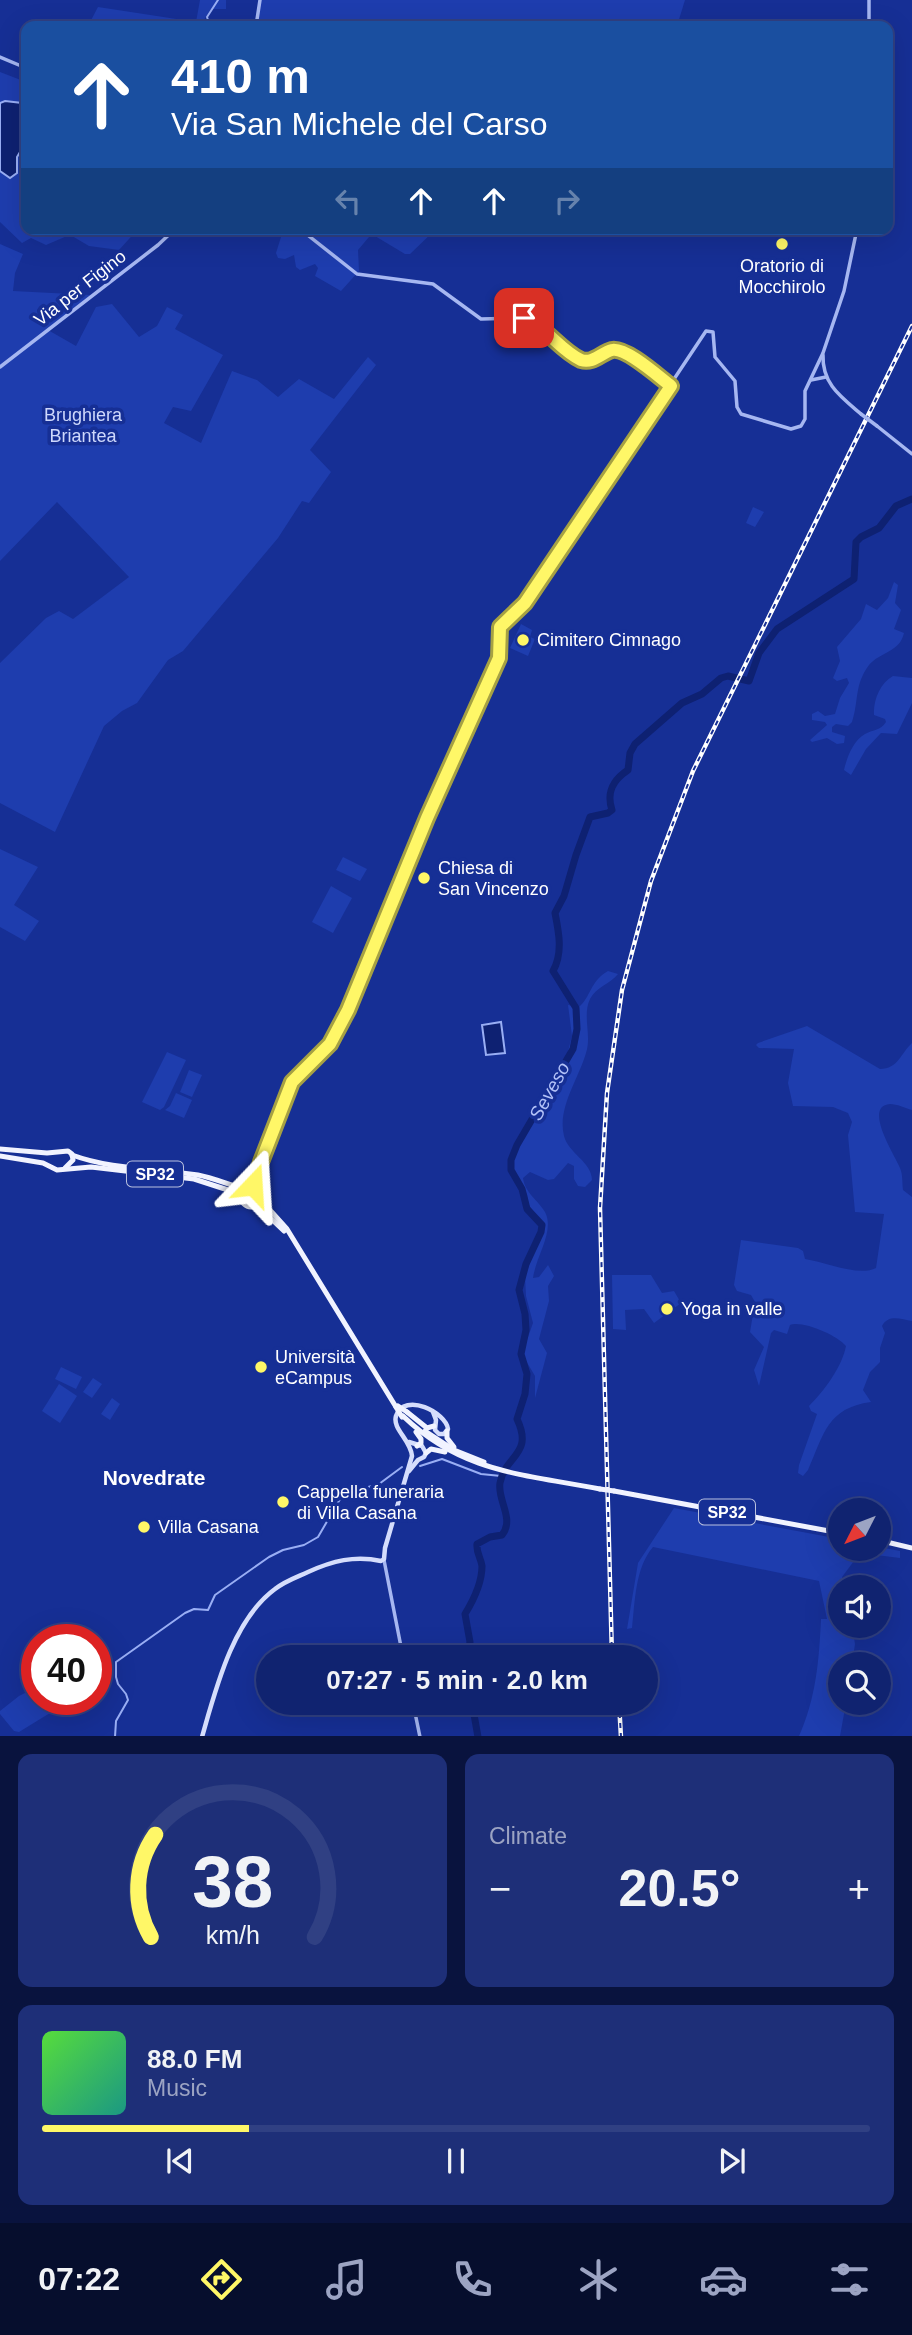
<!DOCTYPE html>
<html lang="en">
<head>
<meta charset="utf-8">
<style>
	body { margin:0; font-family:Helvetica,sans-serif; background:#1e2f78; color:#f1f3f6; height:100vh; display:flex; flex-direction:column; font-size:26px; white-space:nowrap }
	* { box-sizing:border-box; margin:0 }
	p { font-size:23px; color:#9ca4c3 }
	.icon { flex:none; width:38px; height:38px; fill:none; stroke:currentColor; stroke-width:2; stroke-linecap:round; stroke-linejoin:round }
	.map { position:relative; height:1736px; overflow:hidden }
	.sheet { display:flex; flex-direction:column; gap:18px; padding:18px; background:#09133e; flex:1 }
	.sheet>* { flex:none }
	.hud { position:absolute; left:21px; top:21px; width:872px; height:214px; border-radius:14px; box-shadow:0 7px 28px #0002,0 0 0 2px #304083; background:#1a4fa0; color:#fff; overflow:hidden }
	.needle { width:46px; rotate:228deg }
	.tools { position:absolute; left:828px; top:1498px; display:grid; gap:14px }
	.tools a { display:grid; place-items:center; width:63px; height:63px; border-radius:50%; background:#102370; box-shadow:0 7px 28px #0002,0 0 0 2px #304083; font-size:35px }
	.speed { position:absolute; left:21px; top:1624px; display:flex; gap:14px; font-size:35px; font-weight:700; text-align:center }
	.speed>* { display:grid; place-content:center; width:91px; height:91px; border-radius:50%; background:#102370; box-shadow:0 7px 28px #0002,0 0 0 2px #304083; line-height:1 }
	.speed .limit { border:10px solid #d22; background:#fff; color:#111 }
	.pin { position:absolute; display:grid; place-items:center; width:60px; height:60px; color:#fff; margin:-30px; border-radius:14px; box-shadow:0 4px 10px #0006 }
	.me { position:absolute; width:77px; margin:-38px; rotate:20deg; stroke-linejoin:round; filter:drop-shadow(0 0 5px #0008) }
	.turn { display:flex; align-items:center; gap:24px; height:147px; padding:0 35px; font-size:32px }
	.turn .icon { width:91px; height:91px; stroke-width:2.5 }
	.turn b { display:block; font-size:49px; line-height:60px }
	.lanes { display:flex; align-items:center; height:66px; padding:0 35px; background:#0003; justify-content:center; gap:35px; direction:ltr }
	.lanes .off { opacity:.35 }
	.big { font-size:52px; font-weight:700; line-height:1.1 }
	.sheet .card { flex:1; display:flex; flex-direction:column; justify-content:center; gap:10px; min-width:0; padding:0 24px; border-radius:14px; background:#1e2f78 }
	.sheet .dial { align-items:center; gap:0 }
	.dial svg { height:182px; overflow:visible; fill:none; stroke:#304083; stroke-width:7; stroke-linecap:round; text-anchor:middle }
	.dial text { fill:#f1f3f6; stroke:none }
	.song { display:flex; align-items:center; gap:21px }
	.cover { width:84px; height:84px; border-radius:10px; background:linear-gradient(135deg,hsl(110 70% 55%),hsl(170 70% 35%)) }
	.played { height:7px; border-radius:4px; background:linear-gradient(90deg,#fff767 25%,#304083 25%) }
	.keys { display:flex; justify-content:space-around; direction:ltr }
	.heat { display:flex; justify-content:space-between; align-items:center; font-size:38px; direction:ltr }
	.sheet .tiles { flex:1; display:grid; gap:18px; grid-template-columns:1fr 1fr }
	.card:last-child { grid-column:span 2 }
	.trip { position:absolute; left:256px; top:1645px; width:402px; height:70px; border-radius:35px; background:#102370; box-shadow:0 7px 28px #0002,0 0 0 2px #304083; font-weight:700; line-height:70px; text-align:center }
	.tabs { display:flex; height:112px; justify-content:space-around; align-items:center; background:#060e2d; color:#9ca4c3 }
	.tabs .icon { width:49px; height:49px }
	.tabs .selected { color:#fff767 }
	.tabs b { font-size:32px; color:#f1f3f6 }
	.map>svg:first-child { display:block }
</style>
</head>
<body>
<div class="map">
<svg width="912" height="1737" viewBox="0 0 912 1737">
	<rect width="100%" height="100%" fill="#162f95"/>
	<g fill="#1e3dae">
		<polygon points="200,0 226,0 226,9 211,9 200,26 88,26 98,7 196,22"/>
		<polygon points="260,0 685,0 677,26 256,26"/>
		<polygon points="0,72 26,82 26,229 138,229 119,250 89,246 72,236 67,236 46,245 31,238 22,243 0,222"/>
		<polygon points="276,229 436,229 410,254 405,254 375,236 369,237 358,250 359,271 341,291 315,276 318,268 315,264 300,270 296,267 294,255 285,259 278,258 276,253 281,237"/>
		<polygon points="0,244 23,254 15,273 13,291 91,295 0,366"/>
		<polygon points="112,304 139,337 157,326 167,307 183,315 175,329 223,355 191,411 173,407 164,423 201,443 232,371 257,380 278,397 299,379 334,399 368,357 376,365 310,450 331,472 309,503 302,501 278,538 183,651 168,660 137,703 122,711 104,726 55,832 0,803 0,663 46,618 59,611 73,619 129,577 57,502 0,561 0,367 48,330 76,346 96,307"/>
		<polygon points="753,507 764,512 755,527 746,523"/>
		<path d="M894 582 898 585 895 603 901 610 894 629 904 633C900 652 880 652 869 665 854 685 859 701 852 722L848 726 836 724 832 727V732L845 736 844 743 837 744 827 738 812 742 810 740 827 725 825 722 812 720V714L818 711 825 716 835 714 840 698 849 683 847 678 837 681 833 678 840 661 837 647 861 619 866 604 877 610 888 598Z"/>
		<polygon points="521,624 532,630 530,637 535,639 528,656 510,648"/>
		<path d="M893 676 912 678V703L897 734 881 733 866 749 851 775 844 770C847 757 853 741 865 734 874 729 880 731 886 722L885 719 874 715C873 701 880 683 893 676Z"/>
		<polygon points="0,849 38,867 14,905 39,921 25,941 0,927"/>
		<polygon points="343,857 367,869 360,881 336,870"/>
		<polygon points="331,886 352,898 333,933 312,922"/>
		<path d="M608 971 618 974C610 984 596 987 590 999 582 1016 592 1035 586 1053 579 1078 557 1108 564 1136 568 1153 592 1162 592 1180L585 1187 578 1186 574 1179V1166L568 1163 554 1179 548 1180 530 1172 523 1178C525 1193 538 1200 545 1212 555 1231 536 1256 533 1278L539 1277 548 1265 554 1276 548 1286 549 1301 539 1339 547 1353 535 1398V1376L522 1354 533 1323 526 1296 525 1276 544 1226 529 1205 527 1194 513 1168 512 1157 519 1144 518 1142 566 1059 572 1036 568 1005 579 1007C591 997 590 981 608 971Z"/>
		<path d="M807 1026 880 1069C898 1069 901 1053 912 1043V1110C905 1108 897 1104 890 1104 862 1106 896 1157 900 1168 903 1175 902 1182 903 1190L912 1197V1321C901 1319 888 1314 882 1326L885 1333 880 1348V1362L870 1372 863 1390 871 1402C827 1408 824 1434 808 1470L803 1476 798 1473 799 1465 817 1414 811 1411 809 1406C824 1391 842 1367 846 1346 837 1335 802 1320 790 1325L787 1334 774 1330 771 1333 759 1386 754 1370 764 1347 750 1332 755 1302 751 1295 737 1291 734 1285 741 1240 798 1248 803 1251 805 1259C825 1262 859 1277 876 1268L884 1214 855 1212 848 1135 852 1122 848 1113 833 1107 793 1106 788 1083 794 1049 759 1048 756 1045 758 1043Z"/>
		<polygon points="167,1052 186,1060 164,1107 160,1110 142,1102"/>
		<polygon points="189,1070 202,1075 192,1097 180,1092"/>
		<polygon points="176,1093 192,1100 184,1118 165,1110 170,1106"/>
		<polygon points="612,1275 651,1275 662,1293 674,1291 681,1303 654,1323 644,1309 625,1310 626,1330 613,1329"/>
		<polygon points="61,1367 82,1377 76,1389 55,1379"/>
		<polygon points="93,1378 102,1384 92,1398 83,1392"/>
		<polygon points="59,1384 77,1396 60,1423 42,1411"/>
		<polygon points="112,1398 120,1404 110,1420 101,1414"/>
		<path d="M674 1508 840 1539V1549H878L879 1547 900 1551V1558L860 1553 842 1577 844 1587H840V1626H852L855 1644 852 1664H840V1703H846L840 1736H799C816 1698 819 1661 821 1619H827L819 1581 653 1547C635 1568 635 1602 632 1628L627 1629 638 1563Z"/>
		<polygon points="60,1629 69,1631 76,1640 46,1640 50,1633"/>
		<polygon points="35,1688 37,1688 37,1699 55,1699 56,1702 50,1713 19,1732 14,1731 0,1714 0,1711 19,1696"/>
	</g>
	<g fill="#0e2172" stroke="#99aef4" stroke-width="2">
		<polygon points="5,101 22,103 26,111 26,142 17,157 17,173 10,178 0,171 0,103"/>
		<polygon points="501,1022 505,1053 486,1055 482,1025"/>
	</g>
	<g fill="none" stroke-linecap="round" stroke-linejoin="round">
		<g stroke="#99aef4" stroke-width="2">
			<polyline points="210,26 207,17 218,0"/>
			<polyline points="420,1466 442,1459 481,1474 501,1476"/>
			<polyline points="115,1737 116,1721 128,1700 126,1694 118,1684 116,1677 116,1662 185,1613 194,1609 208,1610 215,1595 269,1557 283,1550 304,1545 318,1537 343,1494 379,1484 402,1467"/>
		</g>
		<g stroke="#0e2172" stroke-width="7">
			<path d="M467 1657 470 1642 465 1614C473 1601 482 1582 482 1566 481 1558 476 1553 477 1544L490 1537 502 1535C515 1519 497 1500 500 1483 505 1455 534 1455 517 1419L525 1394 527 1374 521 1354 526 1330 525 1314 519 1290 526 1264 541 1232 542 1225 527 1209 522 1189 511 1170V1160L517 1145 573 1049 577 1029 576 1008 553 971C563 953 559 933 555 913L564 896 576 855 590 817 608 813 612 810C606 792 613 780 628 770L630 753 635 744 682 703 702 694 721 678 728 676 749 681 759 653 777 629 854 579 856 542 861 537 879 528 896 506 912 499"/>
			<polyline points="472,1703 478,1737"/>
		</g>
		<g stroke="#a6b7f1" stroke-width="3.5">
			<polyline points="256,26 260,0"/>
			<polyline points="869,26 869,0"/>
			<polyline points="0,57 26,68"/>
			<path d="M300 229 357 274 433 284 481 319 518 318 530 321 583 360C596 361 603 351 615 350 629 349 659 377 671 386"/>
			<path d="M823 355C822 384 841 397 861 414"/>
			<polyline points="0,367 158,245 175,229"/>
			<polyline points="811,380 826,377"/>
			<polyline points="877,426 912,454"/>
			<path d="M251 1187 292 1082 329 1044 348 1010 427 818 500 658C501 649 497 642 498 634 499 622 518 613 525 603L706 331 713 332 715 357 735 381 737 407 741 414 791 429 801 426 805 419V391L823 353 844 291 857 229"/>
			<polyline points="384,1560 403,1657"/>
			<polyline points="413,1703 420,1737"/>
		</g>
		<g stroke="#d5ddfc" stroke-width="4.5">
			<polyline points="409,1471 418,1460 424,1457 426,1453 422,1446 409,1442"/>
			<path d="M202 1737C216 1688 233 1620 275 1589 285 1581 297 1577 308 1572 332 1561 355 1555 381 1561L384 1559 385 1548 412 1456C411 1440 392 1429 396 1416 405 1391 446 1413 448 1429L444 1434H439L435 1430 436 1420 433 1412"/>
		</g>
		<g stroke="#f1f3ff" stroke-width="5">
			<polyline points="0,1149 47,1153 68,1151 72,1154 73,1160 65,1168"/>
			<path d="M72 1155C113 1170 156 1168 198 1175 214 1178 229 1185 245 1189"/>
			<polyline points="0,1156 43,1163 57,1170 91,1167 194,1179 228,1190 241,1199"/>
			<circle cx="251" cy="1197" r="10"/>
			<polyline points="260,1199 287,1229 396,1407"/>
			<polyline points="254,1206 265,1213 284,1231"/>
			<polyline points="407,1412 427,1428 434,1426"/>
			<path d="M403 1416C462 1473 523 1474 600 1489"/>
			<polyline points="425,1431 454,1450 484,1462"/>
			<polyline points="447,1431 447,1438 454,1447"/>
			<polyline points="416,1432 421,1439 421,1443 417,1446"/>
			<polyline points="426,1453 431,1449 445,1452"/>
			<polyline points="614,1491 840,1533"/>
			<polyline points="878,1540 912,1548"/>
		</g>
		<defs>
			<g id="rail">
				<polyline points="612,1657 600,1208 607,1093 622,990 651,881 693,771 912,326"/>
				<polyline points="619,1703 621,1737"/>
			</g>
		</defs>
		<use href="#rail" stroke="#fff" stroke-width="4.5"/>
		<use href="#rail" stroke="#162f95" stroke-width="2" stroke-dasharray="5" stroke-linecap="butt"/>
		<polyline stroke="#a6b7f1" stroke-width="3.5" points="861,414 877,426"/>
		<g stroke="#f1f3ff" stroke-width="5">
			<polyline points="398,1406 407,1412"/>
			<polyline points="396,1407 402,1417"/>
			<polyline points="600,1489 614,1491"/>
		</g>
	</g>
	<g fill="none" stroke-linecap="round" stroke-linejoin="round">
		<defs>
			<path id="route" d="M253 1185 251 1187 256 1189 255 1182 261 1162 292 1082 330 1044 348 1010 427 818 499 658 500 627 525 603 671 386C659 377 626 347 612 350 601 353 593 364 581 360 561 351 546 327 524 318"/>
		</defs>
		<use href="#route" stroke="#a6a143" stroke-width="18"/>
		<use href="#route" stroke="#fff767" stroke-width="12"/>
	</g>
	<g fill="#fff767" stroke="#162f95" stroke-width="2.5">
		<circle cx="782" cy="244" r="7"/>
		<circle cx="523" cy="640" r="7"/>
		<circle cx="424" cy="878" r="7"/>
		<circle cx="667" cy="1309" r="7"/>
		<circle cx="261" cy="1367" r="7"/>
		<circle cx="283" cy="1502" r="7"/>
		<circle cx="144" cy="1527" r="7"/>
	</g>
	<g text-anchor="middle" stroke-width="7" stroke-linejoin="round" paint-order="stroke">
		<g fill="#162f95" stroke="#b9c1df" stroke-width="2">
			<rect x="127" y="1161.5" width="56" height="25" rx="5"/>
			<rect x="699" y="1499.5" width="56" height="25" rx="5"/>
		</g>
		<g font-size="16" font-weight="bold" fill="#fff">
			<text x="155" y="1180">SP32</text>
			<text x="727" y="1518">SP32</text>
		</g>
		<g font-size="18" fill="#fff" stroke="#162f95" text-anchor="start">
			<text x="782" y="272" text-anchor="middle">Oratorio di<tspan x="782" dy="21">Mocchirolo</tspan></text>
			<text x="537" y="646">Cimitero Cimnago</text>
			<text x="438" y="874">Chiesa di<tspan x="438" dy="21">San Vincenzo</tspan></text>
			<text x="681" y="1315">Yoga in valle</text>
			<text x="275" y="1363">Università<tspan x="275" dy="21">eCampus</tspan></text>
			<text x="297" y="1498">Cappella funeraria<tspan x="297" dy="21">di Villa Casana</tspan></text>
			<text x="158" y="1533">Villa Casana</text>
		</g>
		<g font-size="18" fill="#fff" stroke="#162f95">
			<text transform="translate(80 288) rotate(-38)" y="6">Via per Figino</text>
		</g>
		<g font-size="18" fill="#ced8fc" stroke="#162f95">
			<text x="83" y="421">Brughiera<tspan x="83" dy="21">Briantea</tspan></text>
		</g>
		<g font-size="19" font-style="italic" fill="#b3c2f8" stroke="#162f95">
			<text transform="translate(549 1091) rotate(-61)" y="7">Seveso</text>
		</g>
		<g font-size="21" font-weight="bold" fill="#fff" stroke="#162f95">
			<text x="154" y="1485">Novedrate</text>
		</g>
	</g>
</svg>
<div class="tools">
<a><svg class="needle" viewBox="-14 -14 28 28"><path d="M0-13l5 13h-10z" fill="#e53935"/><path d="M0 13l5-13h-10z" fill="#9ca4c3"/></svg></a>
<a><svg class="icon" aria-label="sound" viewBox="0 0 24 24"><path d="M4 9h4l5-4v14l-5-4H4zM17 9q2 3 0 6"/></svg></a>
<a><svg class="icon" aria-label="search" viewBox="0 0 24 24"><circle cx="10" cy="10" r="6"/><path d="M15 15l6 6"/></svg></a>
</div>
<div class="speed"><div class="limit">40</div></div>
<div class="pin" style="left:524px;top:318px;background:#d93025"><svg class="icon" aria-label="arrive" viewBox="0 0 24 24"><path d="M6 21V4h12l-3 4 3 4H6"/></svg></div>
<svg class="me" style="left:253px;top:1185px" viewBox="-20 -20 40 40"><path d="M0-17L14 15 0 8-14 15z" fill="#fff767" stroke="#fff" stroke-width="4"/></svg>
<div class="trip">07:27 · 5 min · 2.0 km</div>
<div class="hud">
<div class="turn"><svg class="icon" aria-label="ahead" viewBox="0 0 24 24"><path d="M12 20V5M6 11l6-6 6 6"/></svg><div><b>410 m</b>Via San Michele del Carso</div></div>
<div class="lanes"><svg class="icon off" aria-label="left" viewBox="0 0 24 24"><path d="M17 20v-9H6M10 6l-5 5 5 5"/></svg><svg class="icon" aria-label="ahead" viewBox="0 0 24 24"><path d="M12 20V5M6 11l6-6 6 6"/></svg><svg class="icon" aria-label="ahead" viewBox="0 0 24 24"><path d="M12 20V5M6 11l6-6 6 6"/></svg><svg class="icon off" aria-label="right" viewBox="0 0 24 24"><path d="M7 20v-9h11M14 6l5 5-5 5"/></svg></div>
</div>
</div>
<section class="sheet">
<div class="tiles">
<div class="card dial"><svg viewBox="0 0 100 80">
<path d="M14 69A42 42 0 1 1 86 69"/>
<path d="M14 69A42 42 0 0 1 16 24" stroke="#fff767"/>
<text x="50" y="56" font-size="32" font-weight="700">38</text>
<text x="50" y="72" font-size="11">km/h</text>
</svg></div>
<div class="card"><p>Climate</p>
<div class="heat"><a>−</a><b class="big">20.5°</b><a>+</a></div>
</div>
<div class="card">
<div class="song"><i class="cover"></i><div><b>88.0 FM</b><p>Music</p></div></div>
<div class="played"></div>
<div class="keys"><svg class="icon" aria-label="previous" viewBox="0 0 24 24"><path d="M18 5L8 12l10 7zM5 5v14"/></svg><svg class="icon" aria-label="pause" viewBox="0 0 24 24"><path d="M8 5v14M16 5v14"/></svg><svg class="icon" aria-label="next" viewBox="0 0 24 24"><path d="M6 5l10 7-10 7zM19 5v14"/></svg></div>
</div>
</div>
</section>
<nav class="tabs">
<b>07:22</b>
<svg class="icon selected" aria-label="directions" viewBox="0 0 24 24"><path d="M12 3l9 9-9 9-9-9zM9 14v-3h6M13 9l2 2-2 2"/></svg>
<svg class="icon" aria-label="music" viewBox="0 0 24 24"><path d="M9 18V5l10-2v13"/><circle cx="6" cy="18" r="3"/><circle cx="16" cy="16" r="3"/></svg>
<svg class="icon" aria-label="phone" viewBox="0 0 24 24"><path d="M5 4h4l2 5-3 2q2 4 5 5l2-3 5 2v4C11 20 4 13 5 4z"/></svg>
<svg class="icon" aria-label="climate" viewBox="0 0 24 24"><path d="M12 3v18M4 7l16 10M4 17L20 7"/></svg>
<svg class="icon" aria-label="car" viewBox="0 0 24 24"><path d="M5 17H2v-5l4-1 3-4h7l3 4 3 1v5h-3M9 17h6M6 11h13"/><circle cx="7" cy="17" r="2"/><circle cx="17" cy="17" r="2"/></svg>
<svg class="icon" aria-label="filters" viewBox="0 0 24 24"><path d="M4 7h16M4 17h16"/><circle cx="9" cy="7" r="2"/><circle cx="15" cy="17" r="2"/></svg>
</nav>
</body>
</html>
